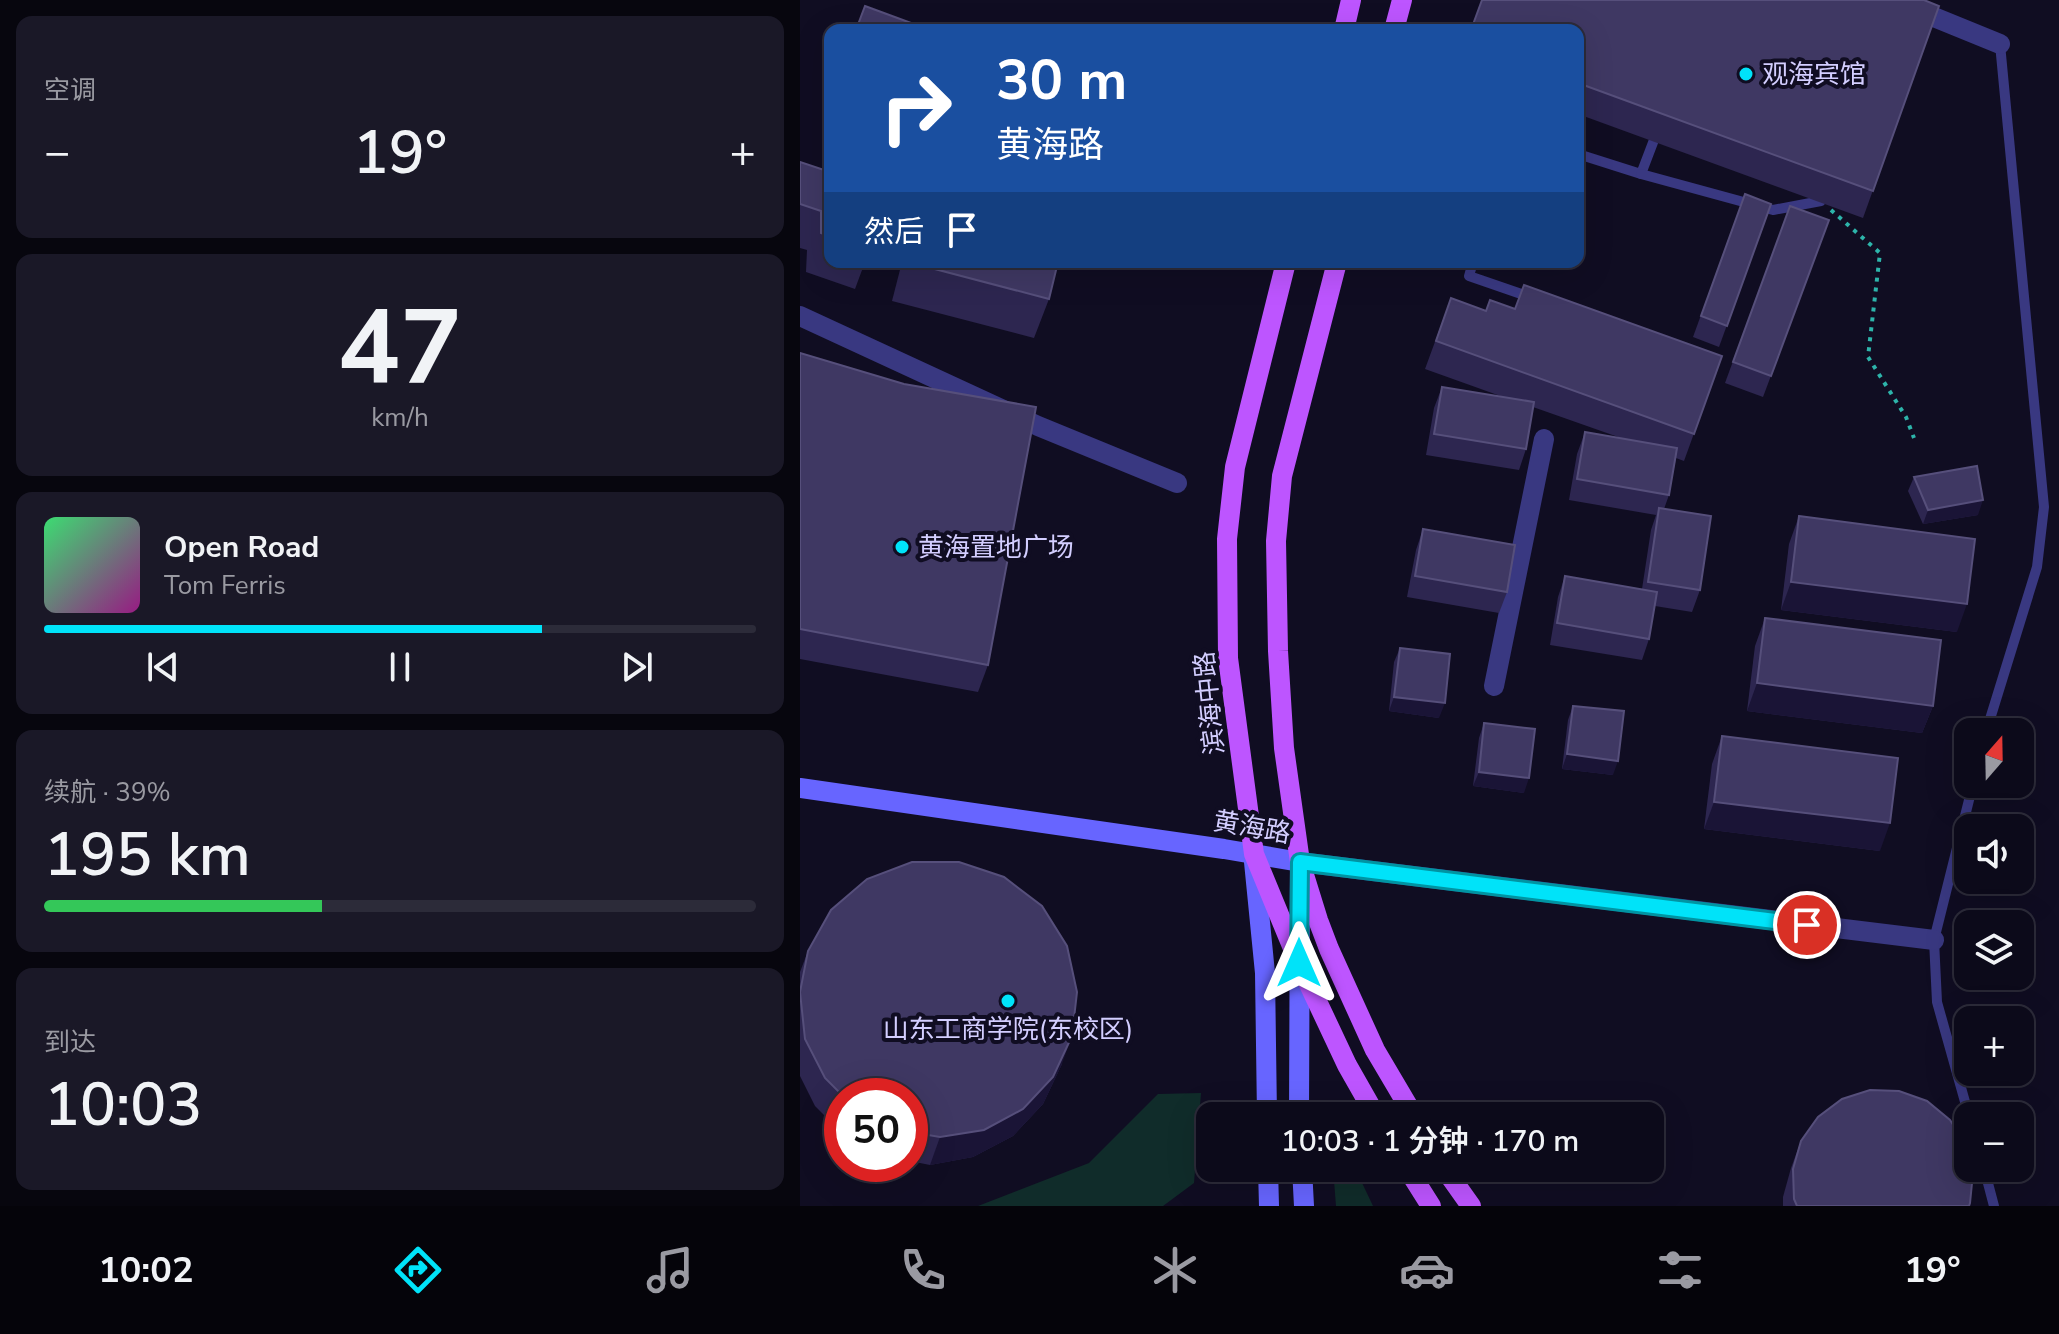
<!DOCTYPE html>
<html lang="zh">
<head>
<meta charset="utf-8">
<style>
	body { margin:0; font-family:"Nunito Sans","Noto Sans SC",sans-serif; background:#1a1827; color:#f1f3f6; height:100vh; display:flex; flex-direction:column; font-size:30px; white-space:nowrap }
	* { box-sizing:border-box; margin:0 }
	p { font-size:26px; color:#9a9aa2 }
	.icon { flex:none; width:44px; height:44px; fill:none; stroke:currentColor; stroke-width:2; stroke-linecap:round; stroke-linejoin:round }
	.map { position:relative; flex:1; overflow:hidden }
	.drawer { display:flex; flex-direction:column; gap:16px; padding:16px; background:#07060e; width:800px }
	.drawer>* { flex:none }
	.guide { position:absolute; left:24px; top:24px; width:760px; height:244px; border-radius:16px; box-shadow:0 8px 32px #0002,0 0 0 2px #2c2b39; background:#1a4fa0; color:#fff; overflow:hidden }
	.needle { width:52px; rotate:20deg }
	.tools { position:absolute; left:1154px; top:718px; display:grid; gap:16px }
	.tools a { display:grid; place-items:center; width:80px; height:80px; border-radius:16px; background:#0c0a1a; box-shadow:0 8px 32px #0002,0 0 0 2px #2c2b39; font-size:40px }
	.speed { position:absolute; left:24px; top:1078px; display:flex; gap:16px; font-size:40px; font-weight:700; text-align:center }
	.speed>* { display:grid; place-content:center; width:104px; height:104px; border-radius:50%; background:#0c0a1a; box-shadow:0 8px 32px #0002,0 0 0 2px #2c2b39; line-height:1 }
	.speed .limit { border:12px solid #d22; background:#fff; color:#111 }
	.pin { position:absolute; display:grid; place-items:center; width:68px; height:68px; color:#fff; margin:-34px; border:4px solid #fff; border-radius:50%; box-shadow:0 2px 8px #0007 }
	.me { position:absolute; width:88px; margin:-44px; rotate:0deg; stroke-linejoin:round; filter:drop-shadow(0 0 6px #0008) }
	.turn { display:flex; align-items:center; gap:28px; height:168px; padding:0 40px; font-size:36px }
	.turn .icon { width:104px; height:104px; stroke-width:2.5 }
	.turn b { display:block; font-size:56px; line-height:68px }
	.then { display:flex; align-items:center; height:76px; padding:0 40px; background:#0003; gap:16px; font-size:30px }
	.big { font-size:60px; font-weight:600; line-height:1.1 }
	.drawer .card { flex:1; display:flex; flex-direction:column; justify-content:center; gap:12px; min-width:0; padding:0 28px; border-radius:16px; background:#1a1827 }
	.drawer .dial { align-items:center; gap:0 }
	.dial b { font-size:104px; line-height:1 }
	.song { display:flex; align-items:center; gap:24px }
	.cover { width:96px; height:96px; border-radius:12px; background:linear-gradient(135deg,hsl(140 70% 55%),hsl(310 70% 35%)) }
	.played { height:8px; border-radius:4px; background:linear-gradient(90deg,#00e3f9 70%,#2c2b39 70%) }
	.keys { display:flex; justify-content:space-around; direction:ltr }
	.heat { display:flex; justify-content:space-between; align-items:center; font-size:44px; direction:ltr }
	.charge { height:12px; border-radius:6px; background:linear-gradient(90deg,#34c759 39%,#2c2b39 0) }
	.trip { position:absolute; left:396px; top:1102px; width:468px; height:80px; border-radius:16px; background:#0c0a1a; box-shadow:0 8px 32px #0002,0 0 0 2px #2c2b39; font-weight:600; line-height:80px; text-align:center }
	.tabs { display:flex; height:128px; justify-content:space-around; align-items:center; background:#05040a; color:#9a9aa2 }
	.tabs .icon { width:56px; height:56px }
	.tabs .selected { color:#00e3f9 }
	.tabs b { font-size:36px; color:#f1f3f6 }
	main { display:flex; flex:1; min-height:0 }
	.map>svg:first-child { display:block }
</style>
</head>
<body>
<main>
<section class="drawer">
<div class="card"><p>空调</p>
<div class="heat"><a>−</a><b class="big">19°</b><a>+</a></div>
</div>
<div class="card dial"><b>47</b><p>km/h</p></div>
<div class="card">
<div class="song"><i class="cover"></i><div><b>Open Road</b><p>Tom Ferris</p></div></div>
<div class="played"></div>
<div class="keys"><svg class="icon" aria-label="previous" viewBox="0 0 24 24"><path d="M18 5L8 12l10 7zM5 5v14"/></svg><svg class="icon" aria-label="pause" viewBox="0 0 24 24"><path d="M8 5v14M16 5v14"/></svg><svg class="icon" aria-label="next" viewBox="0 0 24 24"><path d="M6 5l10 7-10 7zM19 5v14"/></svg></div>
</div>
<div class="card"><p>续航 · 39%</p><b class="big">195 km</b><div class="charge"></div></div>
<div class="card"><p>到达</p><b class="big">10:03</b></div>
</section>
<div class="map">
<svg width="1259" height="1206" viewBox="0 0 1259 1206">
	<rect width="100%" height="100%" fill="#100d22"/>
	<g fill="#102c2a">
		<polygon points="401,1093 394,1183 363,1206 178,1206 289,1163 358,1094"/>
		<polygon points="533,1168 555,1168 573,1206 536,1206"/>
	</g>
	<g fill="none" stroke-linecap="round" stroke-linejoin="round">
		<polyline stroke="#2db4aa" stroke-width="4" stroke-dasharray="4 6" stroke-linecap="butt" points="1031,210 1080,253 1068,357 1106,417 1114,438"/>
		<g stroke="#393881" stroke-width="10">
			<polyline points="778,154 841,174 857,132"/>
			<polyline points="841,174 973,210 1021,201"/>
			<polyline points="673,262 669,276 733,298"/>
			<polyline points="1186,732 1237,567 1244,507 1200,44"/>
			<polyline points="1169,1116 1137,1002 1134,940 1173,784"/>
			<polyline points="1184,1168 1194,1206"/>
		</g>
		<g stroke="#393881" stroke-width="20">
			<polyline points="1092,0 1200,44"/>
			<polyline points="0,316 238,426 377,483"/>
			<polyline points="694,686 744,439"/>
			<polyline points="500,862 1134,940"/>
		</g>
		<g stroke="#6765ff" stroke-width="20">
			<polyline points="0,788 424,849 500,862 499,1116"/>
			<polyline points="454,862 465,973 467,1116"/>
			<polyline points="468,1168 469,1206"/>
			<polyline points="502,1168 504,1206"/>
		</g>
		<g stroke="#bd55ff" stroke-width="20">
			<polyline points="544,30 551,0"/>
			<polyline points="594,30 602,0"/>
			<polyline points="486,262 435,467 427,539 428,658 454,854 499,963 547,1065 576,1116"/>
			<polyline points="537,262 482,476 476,541 478,651 484,748 500,862 518,920 529,949 575,1050 614,1116"/>
			<polyline points="607,1168 631,1206"/>
			<polyline points="644,1168 671,1206"/>
		</g>
	</g>
	<g fill="#2d2650">
		<polygon points="1139,6 1063,218 778,114 778,30"/>
		<polygon points="0,162 30,198 30,262 65,262 55,289 6,272 7,250 0,248"/>
		<polygon points="945,194 971,204 919,347 893,337"/>
		<polygon points="990,206 1029,220 963,397 925,383"/>
		<polygon points="102,262 258,262 249,299 234,338 92,301"/>
		<polygon points="651,298 686,311 715,309 922,356 884,461 876,458 869,495 864,509 900,590 892,612 855,606 849,639 842,660 750,645 758,597 765,576 842,589 851,530 856,515 769,500 777,454 785,432 821,438 733,407 726,449 719,470 626,455 634,408 642,387 706,398 625,369"/>
		<polygon points="0,353 188,665 178,692 0,659"/>
		<polygon points="1114,477 1178,515 1123,524 1108,491"/>
		<polygon points="999,516 1157,632 981,610 989,544"/>
		<polygon points="623,529 707,592 699,613 607,597 616,550"/>
		<polygon points="965,618 1133,706 1122,733 947,711 955,646"/>
		<polygon points="600,648 639,718 589,711 594,662"/>
		<polygon points="773,706 813,775 762,769 768,720"/>
		<polygon points="684,723 724,793 673,786 679,738"/>
		<polygon points="922,736 1080,851 904,829 912,764"/>
		<polygon points="8,951 262,1064 243,1104 213,1136 173,1157 130,1165 110,1161 110,1096 42,1096 42,1133 15,1106 0,1076 0,972"/>
		<polygon points="1001,1141 1169,1206 983,1206 983,1197 991,1168"/>
	</g>
	<g fill="#1a1436">
		<polygon points="1183,500 1178,515 1123,524 1128,510"/>
		<polygon points="991,582 1167,604 1157,632 981,610"/>
		<polygon points="957,683 1133,706 1122,733 947,711"/>
		<polygon points="594,697 645,703 639,718 589,711"/>
		<polygon points="767,754 818,761 813,775 762,769"/>
		<polygon points="679,772 729,778 724,793 673,786"/>
		<polygon points="914,802 1090,823 1080,851 904,829"/>
		<polygon points="272,1036 262,1064 243,1104 213,1136 173,1157 130,1165 140,1137"/>
	</g>
	<g fill="#3f3863" stroke="#564f7b" stroke-width="2">
		<polygon points="682,0 1124,0 1139,6 1073,191 778,83 778,30 671,30"/>
		<polygon points="65,6 130,30 56,30"/>
		<polygon points="0,162 30,172 29,198 30,198 30,236 21,233 21,211 0,204"/>
		<polygon points="945,194 971,204 927,326 901,316"/>
		<polygon points="990,206 1029,220 971,376 933,362"/>
		<polygon points="108,262 258,262 249,299"/>
		<polygon points="724,285 922,356 894,434 636,341 651,298 686,311 690,300 715,309"/>
		<polygon points="0,353 104,384 236,407 188,665 0,629"/>
		<polygon points="642,387 734,402 726,449 634,434"/>
		<polygon points="785,432 877,448 869,495 777,479"/>
		<polygon points="1177,466 1183,500 1128,510 1114,477"/>
		<polygon points="859,508 911,516 900,590 848,582"/>
		<polygon points="999,516 1175,539 1167,604 991,582"/>
		<polygon points="623,529 715,545 707,592 615,576"/>
		<polygon points="765,576 857,592 849,639 757,623"/>
		<polygon points="965,618 1141,640 1133,706 957,683"/>
		<polygon points="600,648 650,654 645,703 594,697"/>
		<polygon points="773,706 824,711 818,761 767,754"/>
		<polygon points="684,723 735,729 729,778 679,772"/>
		<polygon points="922,736 1098,758 1090,823 914,802"/>
		<polygon points="112,862 159,862 204,877 242,906 267,946 277,992 272,1036 253,1077 223,1109 184,1130 140,1137 110,1132 110,1096 43,1096 25,1078 5,1039 0,992 8,951 31,910 67,879"/>
		<polygon points="1070,1090 1099,1091 1127,1101 1150,1120 1166,1145 1168,1153 1168,1168 1172,1168 1173,1173 1170,1203 1169,1206 997,1206 994,1199 993,1169 1001,1141 1018,1117 1042,1099"/>
	</g>
	<g fill="none" stroke-linecap="round" stroke-linejoin="round">
		<defs>
			<polyline id="route" points="499,963 500,862 1007,925"/>
		</defs>
		<use href="#route" stroke="#0094a2" stroke-width="20"/>
		<use href="#route" stroke="#00e3f9" stroke-width="14"/>
	</g>
	<g fill="#00e3f9" stroke="#100d22" stroke-width="3">
		<circle cx="946" cy="74" r="8"/>
		<circle cx="102" cy="547" r="8"/>
		<circle cx="208" cy="1001" r="8"/>
	</g>
	<g text-anchor="middle" stroke-width="8" stroke-linejoin="round" paint-order="stroke">
		<g font-size="26" fill="#d3ceff" stroke="#100d22" text-anchor="start">
			<text x="962" y="83">观海宾馆</text>
			<text x="118" y="556">黄海置地广场</text>
			<text x="208" y="1038" text-anchor="middle">山东工商学院(东校区)</text>
		</g>
		<g font-size="26" fill="#d3ceff" stroke="#100d22">
			<text transform="translate(409 703) rotate(-96)" y="9">滨海中路</text>
			<text transform="translate(452 827) rotate(10)" y="9">黄海路</text>
		</g>
	</g>
</svg>
<div class="tools">
<a><svg class="needle" viewBox="-14 -14 28 28"><path d="M0-13l5 13h-10z" fill="#e53935"/><path d="M0 13l5-13h-10z" fill="#9a9aa2"/></svg></a>
<a><svg class="icon" aria-label="sound" viewBox="0 0 24 24"><path d="M4 9h4l5-4v14l-5-4H4zM17 9q2 3 0 6"/></svg></a>
<a><svg class="icon" aria-label="layers" viewBox="0 0 24 24"><path d="M12 4l9 5-9 5-9-5zM3 14l9 5 9-5"/></svg></a>
<a>+</a>
<a>−</a>
</div>
<div class="speed"><div class="limit">50</div></div>
<div class="pin" style="left:1007px;top:925px;background:#d93025"><svg class="icon" aria-label="arrive" viewBox="0 0 24 24"><path d="M6 21V4h12l-3 4 3 4H6"/></svg></div>
<svg class="me" style="left:499px;top:963px" viewBox="-20 -20 40 40"><path d="M0-17L14 15 0 8-14 15z" fill="#00e3f9" stroke="#fff" stroke-width="4"/></svg>
<div class="trip">10:03 · 1 分钟 · 170 m</div>
<div class="guide">
<div class="turn"><svg class="icon" aria-label="right" viewBox="0 0 24 24"><path d="M7 20v-9h11M14 6l5 5-5 5"/></svg><div><b>30 m</b>黄海路</div></div>
<div class="then">然后<svg class="icon" aria-label="arrive" viewBox="0 0 24 24"><path d="M6 21V4h12l-3 4 3 4H6"/></svg></div>
</div>
</div>
</main>
<nav class="tabs">
<b>10:02</b>
<svg class="icon selected" aria-label="directions" viewBox="0 0 24 24"><path d="M12 3l9 9-9 9-9-9zM9 14v-3h6M13 9l2 2-2 2"/></svg>
<svg class="icon" aria-label="music" viewBox="0 0 24 24"><path d="M9 18V5l10-2v13"/><circle cx="6" cy="18" r="3"/><circle cx="16" cy="16" r="3"/></svg>
<svg class="icon" aria-label="phone" viewBox="0 0 24 24"><path d="M5 4h4l2 5-3 2q2 4 5 5l2-3 5 2v4C11 20 4 13 5 4z"/></svg>
<svg class="icon" aria-label="climate" viewBox="0 0 24 24"><path d="M12 3v18M4 7l16 10M4 17L20 7"/></svg>
<svg class="icon" aria-label="car" viewBox="0 0 24 24"><path d="M5 17H2v-5l4-1 3-4h7l3 4 3 1v5h-3M9 17h6M6 11h13"/><circle cx="7" cy="17" r="2"/><circle cx="17" cy="17" r="2"/></svg>
<svg class="icon" aria-label="filters" viewBox="0 0 24 24"><path d="M4 7h16M4 17h16"/><circle cx="9" cy="7" r="2"/><circle cx="15" cy="17" r="2"/></svg>
<b>19°</b>
</nav>
</body>
</html>
